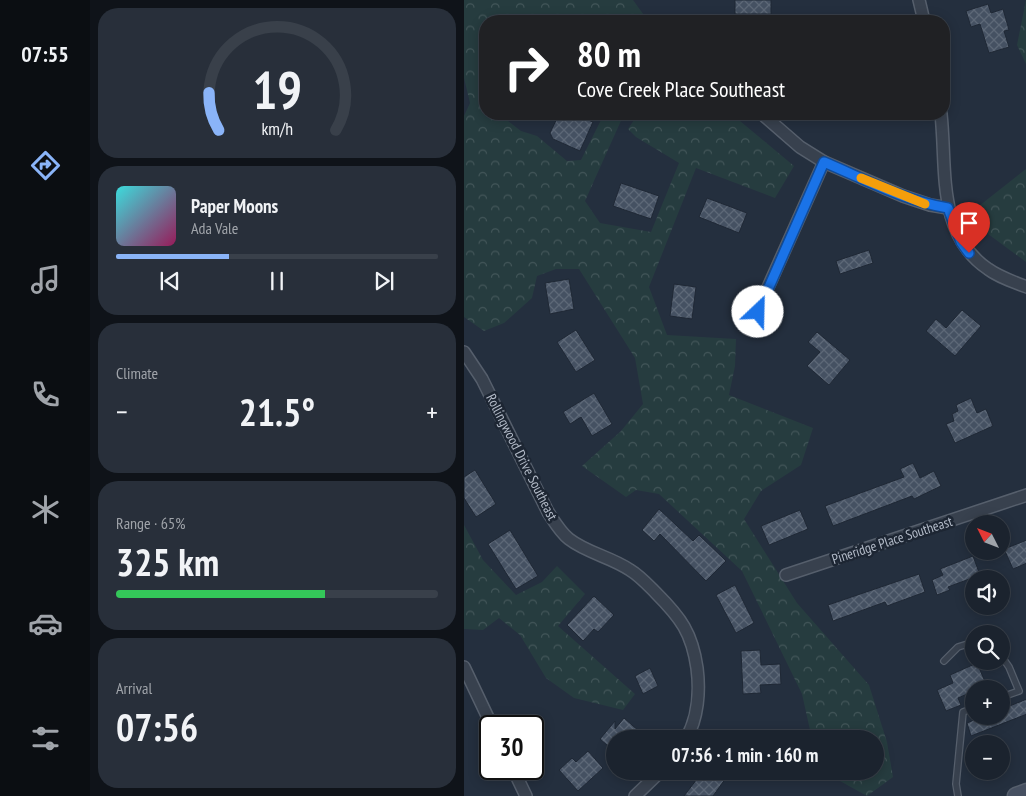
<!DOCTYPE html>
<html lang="en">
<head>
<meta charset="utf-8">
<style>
	body { margin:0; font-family:"PT Sans Narrow",sans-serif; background:#282f3a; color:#f1f3f6; height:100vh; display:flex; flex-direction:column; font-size:19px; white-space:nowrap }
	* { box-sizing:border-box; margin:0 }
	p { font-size:16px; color:#a0a4aa }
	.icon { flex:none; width:28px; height:28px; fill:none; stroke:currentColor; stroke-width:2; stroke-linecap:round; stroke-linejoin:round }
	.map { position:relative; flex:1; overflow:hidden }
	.details { display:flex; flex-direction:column; gap:8px; padding:8px; background:#0f1319; width:374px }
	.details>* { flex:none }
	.guide { position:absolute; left:15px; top:15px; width:471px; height:105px; border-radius:20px; box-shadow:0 2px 12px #0003,0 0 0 1px #39404a; background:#202124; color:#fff; overflow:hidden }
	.needle { width:32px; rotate:312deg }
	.buttons { position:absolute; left:501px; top:515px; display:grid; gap:10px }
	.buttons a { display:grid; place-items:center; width:45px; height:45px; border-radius:50%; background:#1b232e; box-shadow:0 2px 12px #0003,0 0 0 1px #39404a; font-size:25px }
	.speed { position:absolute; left:15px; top:715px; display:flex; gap:10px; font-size:25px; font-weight:700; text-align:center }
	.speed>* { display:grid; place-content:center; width:65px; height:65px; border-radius:50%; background:#1b232e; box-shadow:0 2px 12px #0003,0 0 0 1px #39404a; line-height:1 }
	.speed .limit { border:2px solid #111; border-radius:8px; background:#fff; color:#111 }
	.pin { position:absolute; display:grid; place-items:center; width:42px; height:42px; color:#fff; margin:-51px -21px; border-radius:50% 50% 50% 0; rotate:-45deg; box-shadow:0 0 5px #0007 }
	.pin .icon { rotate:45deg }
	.me { position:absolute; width:55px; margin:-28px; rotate:24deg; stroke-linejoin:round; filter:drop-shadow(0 0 4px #0008) }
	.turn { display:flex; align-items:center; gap:18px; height:105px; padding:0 15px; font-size:22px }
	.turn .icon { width:65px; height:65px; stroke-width:2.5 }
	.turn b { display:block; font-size:35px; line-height:42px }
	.big { font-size:38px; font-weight:700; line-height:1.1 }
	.details .widget { flex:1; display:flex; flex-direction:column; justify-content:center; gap:8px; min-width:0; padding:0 18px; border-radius:20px; background:#282f3a }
	.details .dial { align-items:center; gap:0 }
	.dial svg { height:130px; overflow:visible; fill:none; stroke:#39404a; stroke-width:7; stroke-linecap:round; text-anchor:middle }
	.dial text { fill:#f1f3f6; stroke:none }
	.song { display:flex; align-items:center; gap:15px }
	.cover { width:60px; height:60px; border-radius:8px; background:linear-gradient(135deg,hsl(180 70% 55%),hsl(330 70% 35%)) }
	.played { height:5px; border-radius:2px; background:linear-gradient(90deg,#8ab4f8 35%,#39404a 35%) }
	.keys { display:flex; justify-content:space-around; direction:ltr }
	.heat { display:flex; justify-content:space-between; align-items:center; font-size:28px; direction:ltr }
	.charge { height:8px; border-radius:4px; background:linear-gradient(90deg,#34c759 65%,#39404a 0) }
	.trip { position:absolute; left:142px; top:730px; width:278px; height:50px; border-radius:25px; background:#1b232e; box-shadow:0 2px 12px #0003,0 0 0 1px #39404a; font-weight:700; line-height:50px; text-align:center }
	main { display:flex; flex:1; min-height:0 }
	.tabs { display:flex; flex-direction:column; width:90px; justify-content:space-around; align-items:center; background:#0b0e12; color:#a0a4aa }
	.tabs .icon { width:35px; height:35px }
	.tabs .on { color:#8ab4f8 }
	.tabs b { font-size:22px; color:#f1f3f6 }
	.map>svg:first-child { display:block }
</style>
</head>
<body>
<main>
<nav class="tabs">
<b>07:55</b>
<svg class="icon on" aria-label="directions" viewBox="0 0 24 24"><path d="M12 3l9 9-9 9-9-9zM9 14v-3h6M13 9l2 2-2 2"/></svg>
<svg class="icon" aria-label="music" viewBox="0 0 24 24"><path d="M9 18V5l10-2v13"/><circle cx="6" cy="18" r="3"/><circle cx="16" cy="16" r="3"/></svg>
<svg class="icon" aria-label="phone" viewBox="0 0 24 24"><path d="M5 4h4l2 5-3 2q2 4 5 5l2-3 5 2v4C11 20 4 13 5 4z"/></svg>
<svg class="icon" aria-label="climate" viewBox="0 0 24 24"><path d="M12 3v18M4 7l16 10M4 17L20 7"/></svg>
<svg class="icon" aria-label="car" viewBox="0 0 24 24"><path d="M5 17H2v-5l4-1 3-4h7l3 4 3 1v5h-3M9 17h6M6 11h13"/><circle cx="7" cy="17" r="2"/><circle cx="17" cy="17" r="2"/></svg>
<svg class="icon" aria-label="filters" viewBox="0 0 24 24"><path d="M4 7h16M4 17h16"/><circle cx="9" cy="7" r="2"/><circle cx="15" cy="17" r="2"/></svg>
</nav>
<section class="details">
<div class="widget dial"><svg viewBox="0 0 100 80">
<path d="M14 69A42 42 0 1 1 86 69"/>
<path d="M14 69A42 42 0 0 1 8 46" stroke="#8ab4f8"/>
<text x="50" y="56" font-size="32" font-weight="700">19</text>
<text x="50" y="72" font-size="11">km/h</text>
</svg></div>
<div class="widget">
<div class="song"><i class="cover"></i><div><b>Paper Moons</b><p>Ada Vale</p></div></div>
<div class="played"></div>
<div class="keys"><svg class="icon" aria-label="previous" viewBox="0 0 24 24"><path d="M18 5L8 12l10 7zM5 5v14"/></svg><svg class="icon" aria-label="pause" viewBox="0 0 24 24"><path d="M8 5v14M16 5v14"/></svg><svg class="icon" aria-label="next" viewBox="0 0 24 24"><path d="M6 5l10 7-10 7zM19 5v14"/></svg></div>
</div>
<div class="widget"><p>Climate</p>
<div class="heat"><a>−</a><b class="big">21.5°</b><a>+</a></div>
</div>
<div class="widget"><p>Range · 65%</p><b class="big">325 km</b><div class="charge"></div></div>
<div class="widget"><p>Arrival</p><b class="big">07:56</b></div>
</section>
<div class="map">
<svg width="563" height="796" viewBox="0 0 563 796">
	<defs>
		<pattern id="forest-crowns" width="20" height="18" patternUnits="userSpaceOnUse" patternTransform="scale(1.25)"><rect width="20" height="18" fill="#263c3f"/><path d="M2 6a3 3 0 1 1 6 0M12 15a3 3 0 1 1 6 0" fill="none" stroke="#435659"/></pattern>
		<pattern id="building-cross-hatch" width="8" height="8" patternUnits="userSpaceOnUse" patternTransform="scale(1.25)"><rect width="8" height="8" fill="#455162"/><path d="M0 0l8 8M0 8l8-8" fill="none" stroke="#5d6877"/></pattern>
	</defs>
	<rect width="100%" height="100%" fill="#242f3e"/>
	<g fill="url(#forest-crowns)">
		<polygon points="0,0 169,0 182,18 178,21 21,21 21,114 41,114 40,118 57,131 73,136 103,161 117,160 140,114 160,114 121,201 136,223 187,232 215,163 172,137 164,129 174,114 264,114 276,121 330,166 311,198 232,168 185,287 203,335 272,339 271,366 265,395 349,428 337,465 297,491 280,519 333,603 405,685 423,742 429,777 403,796 358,771 411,771 411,739 348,739 338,694 278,571 195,494 172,490 162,497 118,466 157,431 179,404 171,358 115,269 92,269 73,276 68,298 40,323 20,331 0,317 0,116 6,103 0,78"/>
		<polygon points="562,0 563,0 562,64 553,45"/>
		<polygon points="562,169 562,262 501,217"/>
		<polygon points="0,525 19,560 52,595 78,582 93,566 121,594 94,626 171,694 159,710 110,698 82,678 56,635 35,618 19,630 0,629"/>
	</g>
	<g fill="url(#building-cross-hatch)" stroke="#1f2835">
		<rect x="271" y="0" width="36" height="14"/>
		<polygon points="524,4 527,13 539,9 545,30 540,31 545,47 525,53 516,24 507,27 502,11"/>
		<polygon points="95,114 118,114 117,117 129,122 116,151 89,139 86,133"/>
		<polygon points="157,183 195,196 187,219 149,206"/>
		<polygon points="243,198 283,213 275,233 235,217"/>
		<polygon points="405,250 409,263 376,274 372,261"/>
		<polygon points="105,279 110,309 86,314 81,283"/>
		<polygon points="210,284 232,287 228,319 206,316"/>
		<polygon points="498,310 517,326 491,356 462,331 472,319 482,328"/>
		<polygon points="112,330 131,360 112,372 93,342"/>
		<polygon points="353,332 386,360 365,385 343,366 356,352 344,342"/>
		<polygon points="130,393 148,424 128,436 117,417 106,424 99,412"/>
		<polygon points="507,398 513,413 522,409 529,426 491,443 482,424 490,421 488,414 494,411 492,405"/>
		<polygon points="449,463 456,478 470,471 477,486 450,499 448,496 369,526 361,506 440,477 436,469"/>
		<polygon points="11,470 32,504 12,517 0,498 0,477"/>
		<polygon points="195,509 229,541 235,535 262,561 242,581 196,534 190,541 178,530"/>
		<polygon points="336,510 344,529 305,545 297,526"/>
		<polygon points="46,530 74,576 52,589 24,544"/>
		<polygon points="563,540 563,563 549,569 540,549"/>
		<polygon points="509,556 516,575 484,587 486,590 473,595 468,580 479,575 476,569"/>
		<polygon points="455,574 461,592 423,606 421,602 369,621 364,605"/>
		<polygon points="271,585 290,623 272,633 252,595"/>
		<polygon points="130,596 150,615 134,632 130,629 119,641 103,625"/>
		<polygon points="296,650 297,665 316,664 317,684 296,685 297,693 279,694 277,651"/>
		<polygon points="513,663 523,686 510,689 510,691 494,698 497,705 482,711 473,690 489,683 486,675"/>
		<polygon points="186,668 194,686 179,694 171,676"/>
		<polygon points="563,699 563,714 507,736 503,723 519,716 538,716 538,709"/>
		<polygon points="160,718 176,732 171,739 151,739 151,752 136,739 151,721 151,729"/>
		<polygon points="124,751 139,768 114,791 95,770 108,758 112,762"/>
		<polygon points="241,771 267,771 249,796 220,796 236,775 237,776"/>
	</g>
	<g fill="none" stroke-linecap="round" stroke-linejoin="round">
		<defs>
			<g id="lane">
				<polyline points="538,657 545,667 555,691 538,697"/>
				<polyline points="480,661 494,647 510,642"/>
				<polyline points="494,796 492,784 499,712 510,708"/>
			</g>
			<g id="street">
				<polyline points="455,0 460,21"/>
				<polyline points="298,114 336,147 360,162 439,196 466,205 484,208"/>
				<path d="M477 114C483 168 472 234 524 269 535 277 549 282 563 287"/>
				<polyline points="293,312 360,162"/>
				<path d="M0 352 18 379 84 512C90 521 96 532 105 539 123 553 147 557 166 570 176 576 184 585 192 593 217 618 228 633 233 668 236 691 234 718 222 739"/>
				<polyline points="322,575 563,495"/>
				<polyline points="0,667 28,726"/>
				<polyline points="49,769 62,796"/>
				<polyline points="171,796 197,771"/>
			</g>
			<polyline id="secondary" points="552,796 563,792"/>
		</defs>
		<use href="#lane" stroke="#565f6c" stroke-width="8"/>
		<use href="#street" stroke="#565f6c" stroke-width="14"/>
		<use href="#secondary" stroke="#565f6c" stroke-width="19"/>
		<use href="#lane" stroke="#38414e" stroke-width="5.5"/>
		<use href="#street" stroke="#38414e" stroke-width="11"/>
		<use href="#secondary" stroke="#465061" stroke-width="16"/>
	</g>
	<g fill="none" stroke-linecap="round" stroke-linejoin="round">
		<defs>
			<path id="route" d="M294 312 360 162C400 179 441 201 484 208L497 242 505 253"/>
		</defs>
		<use href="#route" stroke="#114b97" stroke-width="12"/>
		<use href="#route" stroke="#1a73e8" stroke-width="9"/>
		<polyline stroke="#f59e0b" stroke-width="9" points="397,178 461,204"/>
	</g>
	<g text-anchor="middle" stroke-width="5" stroke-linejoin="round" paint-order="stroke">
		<g font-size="14" fill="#b4bcc9" stroke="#1d2633">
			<text transform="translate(58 457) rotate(63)" y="5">Rollingwood Drive Southeast</text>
			<text transform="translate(428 540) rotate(-18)" y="5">Pineridge Place Southeast</text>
		</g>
	</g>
</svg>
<div class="buttons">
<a><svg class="needle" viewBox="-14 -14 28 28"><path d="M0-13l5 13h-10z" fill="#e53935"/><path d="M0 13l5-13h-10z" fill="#a0a4aa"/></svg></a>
<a><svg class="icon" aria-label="sound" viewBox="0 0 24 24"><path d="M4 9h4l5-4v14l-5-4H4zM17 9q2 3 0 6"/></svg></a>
<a><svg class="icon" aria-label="search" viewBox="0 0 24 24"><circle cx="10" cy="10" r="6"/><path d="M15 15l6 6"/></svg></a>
<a>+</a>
<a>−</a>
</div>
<div class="speed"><div class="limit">30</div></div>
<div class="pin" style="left:505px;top:253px;background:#d93025"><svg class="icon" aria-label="arrive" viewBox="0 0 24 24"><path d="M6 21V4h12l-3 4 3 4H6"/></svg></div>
<svg class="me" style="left:294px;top:312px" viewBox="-20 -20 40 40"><circle r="19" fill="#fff"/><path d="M0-13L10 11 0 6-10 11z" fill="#1a73e8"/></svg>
<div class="trip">07:56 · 1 min · 160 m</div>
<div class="guide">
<div class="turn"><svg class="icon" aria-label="right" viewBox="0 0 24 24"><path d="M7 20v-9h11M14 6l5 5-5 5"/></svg><div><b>80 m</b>Cove Creek Place Southeast</div></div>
</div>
</div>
</main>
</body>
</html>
